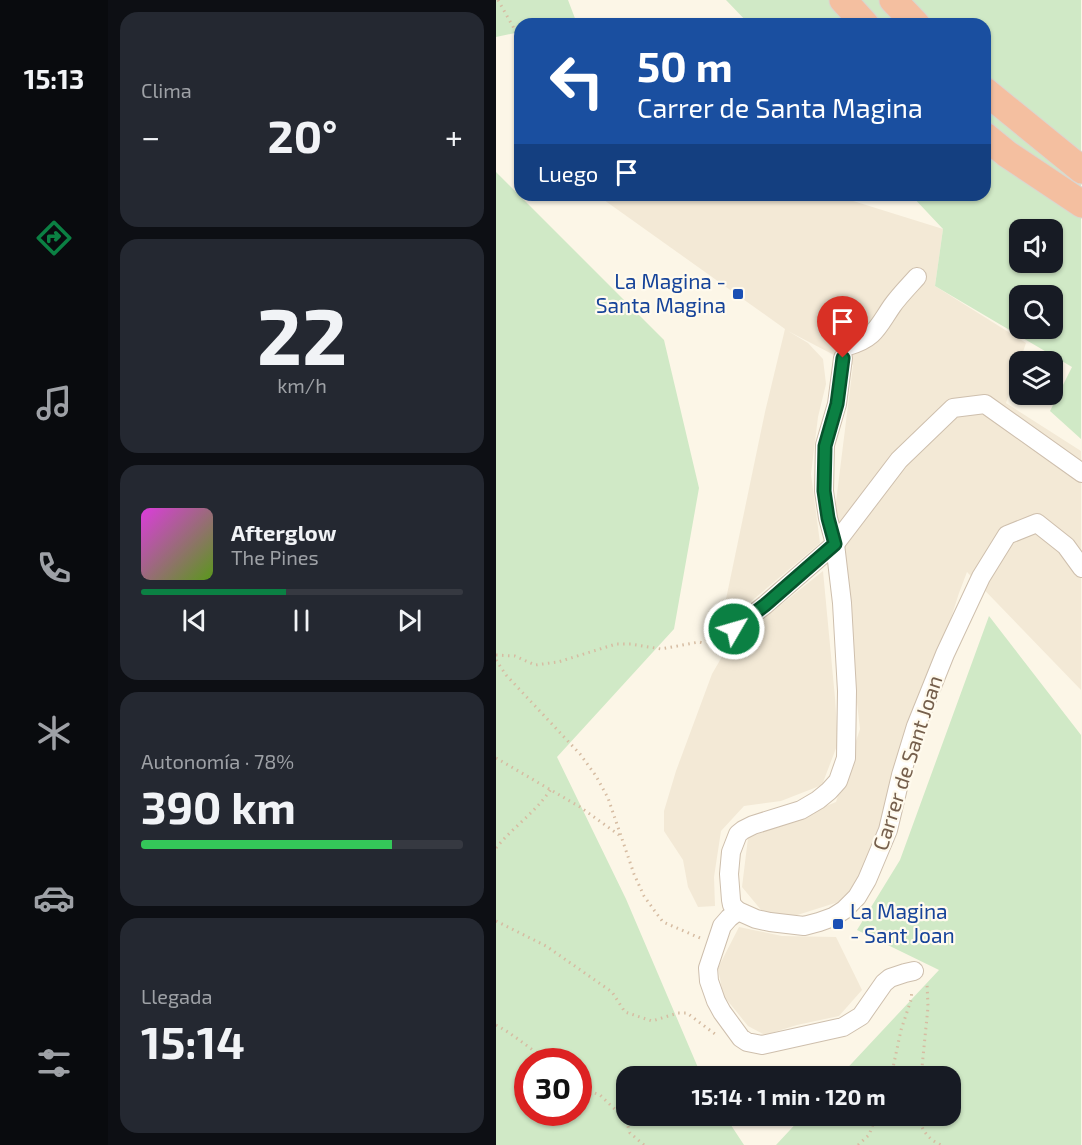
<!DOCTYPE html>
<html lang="es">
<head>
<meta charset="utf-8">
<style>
	body { margin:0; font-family:"Exo 2",sans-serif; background:#242831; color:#f1f3f6; height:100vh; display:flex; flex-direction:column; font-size:22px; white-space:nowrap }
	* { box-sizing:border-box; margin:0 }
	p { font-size:20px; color:#9ea1a6 }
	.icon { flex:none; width:33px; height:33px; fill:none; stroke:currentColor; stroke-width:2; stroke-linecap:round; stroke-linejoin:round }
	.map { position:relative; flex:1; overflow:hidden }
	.panel { display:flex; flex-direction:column; gap:12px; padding:12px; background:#0d0f14; width:388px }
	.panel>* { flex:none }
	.banner { position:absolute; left:18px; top:18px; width:477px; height:183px; border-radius:18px; box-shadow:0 2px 4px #0004; background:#1a4fa0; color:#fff; overflow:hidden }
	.fabs { position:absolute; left:513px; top:219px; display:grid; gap:12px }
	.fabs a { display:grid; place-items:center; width:54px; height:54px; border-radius:12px; background:#171b24; box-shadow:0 2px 4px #0004; font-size:30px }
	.speed { position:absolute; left:18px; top:1048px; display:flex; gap:12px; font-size:30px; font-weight:700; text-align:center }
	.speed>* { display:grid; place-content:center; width:78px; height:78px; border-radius:50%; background:#171b24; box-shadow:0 2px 4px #0004; line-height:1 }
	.speed .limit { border:9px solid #d22; background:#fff; color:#111 }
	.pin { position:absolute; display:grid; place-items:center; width:51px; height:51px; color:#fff; margin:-62px -26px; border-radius:50% 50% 50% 0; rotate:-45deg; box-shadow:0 0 6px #0007 }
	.pin .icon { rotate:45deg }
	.me { position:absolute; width:66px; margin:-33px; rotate:52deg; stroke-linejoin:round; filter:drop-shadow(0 0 4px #0008) }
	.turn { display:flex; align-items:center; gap:21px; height:126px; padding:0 24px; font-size:27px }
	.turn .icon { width:78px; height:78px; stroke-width:2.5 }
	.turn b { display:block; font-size:42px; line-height:51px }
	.then { display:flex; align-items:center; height:57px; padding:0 24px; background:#0003; gap:12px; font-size:22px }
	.big { font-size:45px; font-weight:700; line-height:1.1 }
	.panel .card { flex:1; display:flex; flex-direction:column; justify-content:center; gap:9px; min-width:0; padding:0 21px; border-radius:18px; background:#242831 }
	.panel .dial { align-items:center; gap:0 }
	.dial b { font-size:78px; line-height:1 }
	.song { display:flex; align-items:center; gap:18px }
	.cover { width:72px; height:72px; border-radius:9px; background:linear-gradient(135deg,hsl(300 70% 55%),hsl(90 70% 35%)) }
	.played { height:6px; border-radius:3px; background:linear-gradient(90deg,#0b8043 45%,#363941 45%) }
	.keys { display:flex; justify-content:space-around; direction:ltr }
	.heat { display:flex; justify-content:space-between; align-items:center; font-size:33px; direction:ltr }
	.charge { height:9px; border-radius:4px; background:linear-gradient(90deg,#34c759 78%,#363941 0) }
	.trip { position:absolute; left:120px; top:1066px; width:345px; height:60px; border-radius:18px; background:#171b24; box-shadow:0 2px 4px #0004; font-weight:700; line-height:60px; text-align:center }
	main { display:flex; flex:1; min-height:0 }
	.dock { display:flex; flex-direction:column; width:108px; justify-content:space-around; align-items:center; background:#090b0e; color:#9ea1a6 }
	.dock .icon { width:42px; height:42px }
	.dock .active { color:#0b8043 }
	.dock b { font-size:27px; color:#f1f3f6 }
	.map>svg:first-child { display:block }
</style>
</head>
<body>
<main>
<nav class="dock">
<b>15:13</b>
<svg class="icon active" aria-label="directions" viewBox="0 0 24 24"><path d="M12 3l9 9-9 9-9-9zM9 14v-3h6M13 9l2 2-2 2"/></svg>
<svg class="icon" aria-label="music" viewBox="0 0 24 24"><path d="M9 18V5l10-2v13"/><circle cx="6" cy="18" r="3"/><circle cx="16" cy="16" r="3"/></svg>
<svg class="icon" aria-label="phone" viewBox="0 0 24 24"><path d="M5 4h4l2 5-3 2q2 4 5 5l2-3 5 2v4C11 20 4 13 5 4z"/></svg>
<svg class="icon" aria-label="climate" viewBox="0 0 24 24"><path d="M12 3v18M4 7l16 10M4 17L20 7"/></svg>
<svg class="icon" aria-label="car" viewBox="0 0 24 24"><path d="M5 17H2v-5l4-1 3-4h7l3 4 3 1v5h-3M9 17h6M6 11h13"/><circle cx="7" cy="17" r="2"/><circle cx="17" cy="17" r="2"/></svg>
<svg class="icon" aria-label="filters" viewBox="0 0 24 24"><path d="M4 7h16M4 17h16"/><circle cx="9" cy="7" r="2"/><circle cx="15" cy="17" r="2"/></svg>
</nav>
<section class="panel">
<div class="card"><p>Clima</p>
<div class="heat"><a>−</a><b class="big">20°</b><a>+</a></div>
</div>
<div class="card dial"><b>22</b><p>km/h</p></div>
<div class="card">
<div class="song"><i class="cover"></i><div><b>Afterglow</b><p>The Pines</p></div></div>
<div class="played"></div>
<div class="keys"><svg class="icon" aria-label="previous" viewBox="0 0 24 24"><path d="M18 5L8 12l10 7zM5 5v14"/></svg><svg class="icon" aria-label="pause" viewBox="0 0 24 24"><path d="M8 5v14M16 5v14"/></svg><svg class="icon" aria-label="next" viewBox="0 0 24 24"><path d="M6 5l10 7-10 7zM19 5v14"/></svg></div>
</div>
<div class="card"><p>Autonomía · 78%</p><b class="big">390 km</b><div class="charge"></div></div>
<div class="card"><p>Llegada</p><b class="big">15:14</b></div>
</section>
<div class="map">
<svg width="586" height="1145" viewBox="0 0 586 1145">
	<rect width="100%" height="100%" fill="#fcf6e7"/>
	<g fill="#f3e9d6">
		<polygon points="101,195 338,195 447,229 439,286 530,343 510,403 585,451 585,690 471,572 463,593 390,823 355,898 276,923 246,887 252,838 340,802 364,729 339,510 357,365 292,331 312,343 327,359 330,384 322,417 315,474 324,543 224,628 269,412 289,329"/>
		<polygon points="327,571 339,698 342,743 326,785 285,801 248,806 225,831 218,877 219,906 202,907 192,887 187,860 168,831 168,811 180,771 216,674 231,648"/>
		<polygon points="243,927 286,936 340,937 366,990 343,1016 301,1025 269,1035 252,1026 227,995 222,968"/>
	</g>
	<g fill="#d0e9c6" fill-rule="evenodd">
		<polygon points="0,0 72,0 80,21 66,24 24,24 24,32 0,37"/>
		<path d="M230 0H585V439L554 411 576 367 439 286 447 229 415 195H489V24H253ZM524 230H556V262H524ZM524 296H556V328H524Z"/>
		<path d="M0 172 168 340 203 488 178 629 61 757 130 899 206 1077H130V1116H229L248 1145H0ZM32 1062H82V1113H32Z"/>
		<polygon points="493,616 585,735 585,1145 280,1145 307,1116 454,1116 454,1077 343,1077 443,970 361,930 404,860"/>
	</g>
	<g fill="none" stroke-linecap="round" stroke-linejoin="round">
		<defs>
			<g id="minor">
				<path d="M352 346C379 338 381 328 396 306 403 296 412 287 421 277"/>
				<polyline points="347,358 341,404 329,445 328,491 332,518 339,544 346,603 351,691 350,758 342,781 333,791 322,800 305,810 257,825 247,830 242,834 235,852 233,874 235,900 236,905 242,911 260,919 274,922 308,926 323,922 337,917 348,910 361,897 371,880 392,830 405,775 420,726 449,654 485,577 511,535 541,523 570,546 586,568"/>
				<polyline points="223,641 269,605 339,544 403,460 457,408 489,404 586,473"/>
				<polyline points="242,911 233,918 226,926 212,968 213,981 220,1001 226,1012 245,1038 251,1042 266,1045 347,1027 365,1016 388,983 394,978 409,973 418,971"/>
			</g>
			<g id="highway">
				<polyline points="347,0 369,24"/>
				<polyline points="397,0 420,24"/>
				<polyline points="489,91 586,170"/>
				<polyline points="489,136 511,154 586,204"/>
			</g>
		</defs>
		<use href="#minor" stroke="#cebfad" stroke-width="20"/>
		<use href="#highway" stroke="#dbd5d0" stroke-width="29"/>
		<g stroke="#d6bca2" stroke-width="3" stroke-dasharray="1.5 4.5" stroke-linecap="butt">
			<polyline points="2,0 24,39"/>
			<polyline points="0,655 19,656 39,665 62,662 120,644 135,644 165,649 203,642 207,643"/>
			<polyline points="0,660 10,675 84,754 100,776 112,798 138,874 148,896 158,910 167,922 204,938"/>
			<polyline points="0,758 84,807 123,835"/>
			<path d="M0 848C17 827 40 812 55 789"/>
			<polyline points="0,921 50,946 116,992 129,1012 156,1021 182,1013 191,1013 219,1034"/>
			<path d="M0 1025C19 1035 35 1050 54 1062"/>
			<polyline points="395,1077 405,1030 415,1000 416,990"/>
			<polyline points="425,1077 432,1007 431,983"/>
			<polyline points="82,1087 104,1095 130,1120 134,1133 148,1145"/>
			<path d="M423 1116C425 1130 432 1139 445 1145"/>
			<polyline points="362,1145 373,1135 380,1116"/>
		</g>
		<use href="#minor" stroke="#fff" stroke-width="18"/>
		<use href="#highway" stroke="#f4bfa0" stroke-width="27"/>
	</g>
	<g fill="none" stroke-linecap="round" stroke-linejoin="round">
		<defs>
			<polyline id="route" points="238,629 269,605 339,544 332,518 328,491 329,446 341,404 347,358"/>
		</defs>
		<use href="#route" stroke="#07532c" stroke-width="15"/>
		<use href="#route" stroke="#0b8043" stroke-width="10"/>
	</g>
	<g fill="#1a4fb4" stroke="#fffaed" stroke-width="2">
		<rect x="236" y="288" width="12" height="12" rx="3"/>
		<rect x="336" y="918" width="12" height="12" rx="3"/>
	</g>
	<g text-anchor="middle" stroke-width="4.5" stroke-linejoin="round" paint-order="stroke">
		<g font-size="21" fill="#164399" stroke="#fffaed" text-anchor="end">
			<text x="230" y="289">La Magina -<tspan x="230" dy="24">Santa Magina</tspan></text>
			<text x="354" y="919" text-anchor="start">La Magina<tspan x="354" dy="24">- Sant Joan</tspan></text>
		</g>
		<g font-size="21" fill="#755f4c" stroke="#fffaed">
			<text transform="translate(412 763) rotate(-72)" y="7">Carrer de Sant Joan</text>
		</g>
	</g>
</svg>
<div class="fabs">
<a><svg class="icon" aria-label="sound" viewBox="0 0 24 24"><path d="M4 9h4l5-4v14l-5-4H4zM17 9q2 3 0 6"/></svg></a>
<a><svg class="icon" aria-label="search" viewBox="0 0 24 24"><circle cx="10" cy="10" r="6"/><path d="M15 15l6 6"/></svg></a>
<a><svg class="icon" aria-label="layers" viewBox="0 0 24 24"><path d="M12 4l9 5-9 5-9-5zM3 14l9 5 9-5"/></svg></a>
</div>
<div class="speed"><div class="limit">30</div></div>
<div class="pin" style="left:347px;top:358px;background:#d93025"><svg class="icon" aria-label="arrive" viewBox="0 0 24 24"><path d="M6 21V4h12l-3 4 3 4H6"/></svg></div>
<svg class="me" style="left:238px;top:629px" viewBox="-20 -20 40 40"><circle r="17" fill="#0b8043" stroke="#fff" stroke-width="3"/><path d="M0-11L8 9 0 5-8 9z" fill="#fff"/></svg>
<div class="trip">15:14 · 1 min · 120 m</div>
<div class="banner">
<div class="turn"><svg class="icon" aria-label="left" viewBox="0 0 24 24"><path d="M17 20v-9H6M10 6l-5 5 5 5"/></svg><div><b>50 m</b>Carrer de Santa Magina</div></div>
<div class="then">Luego<svg class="icon" aria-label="arrive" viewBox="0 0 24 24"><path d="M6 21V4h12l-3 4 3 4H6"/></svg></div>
</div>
</div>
</main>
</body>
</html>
